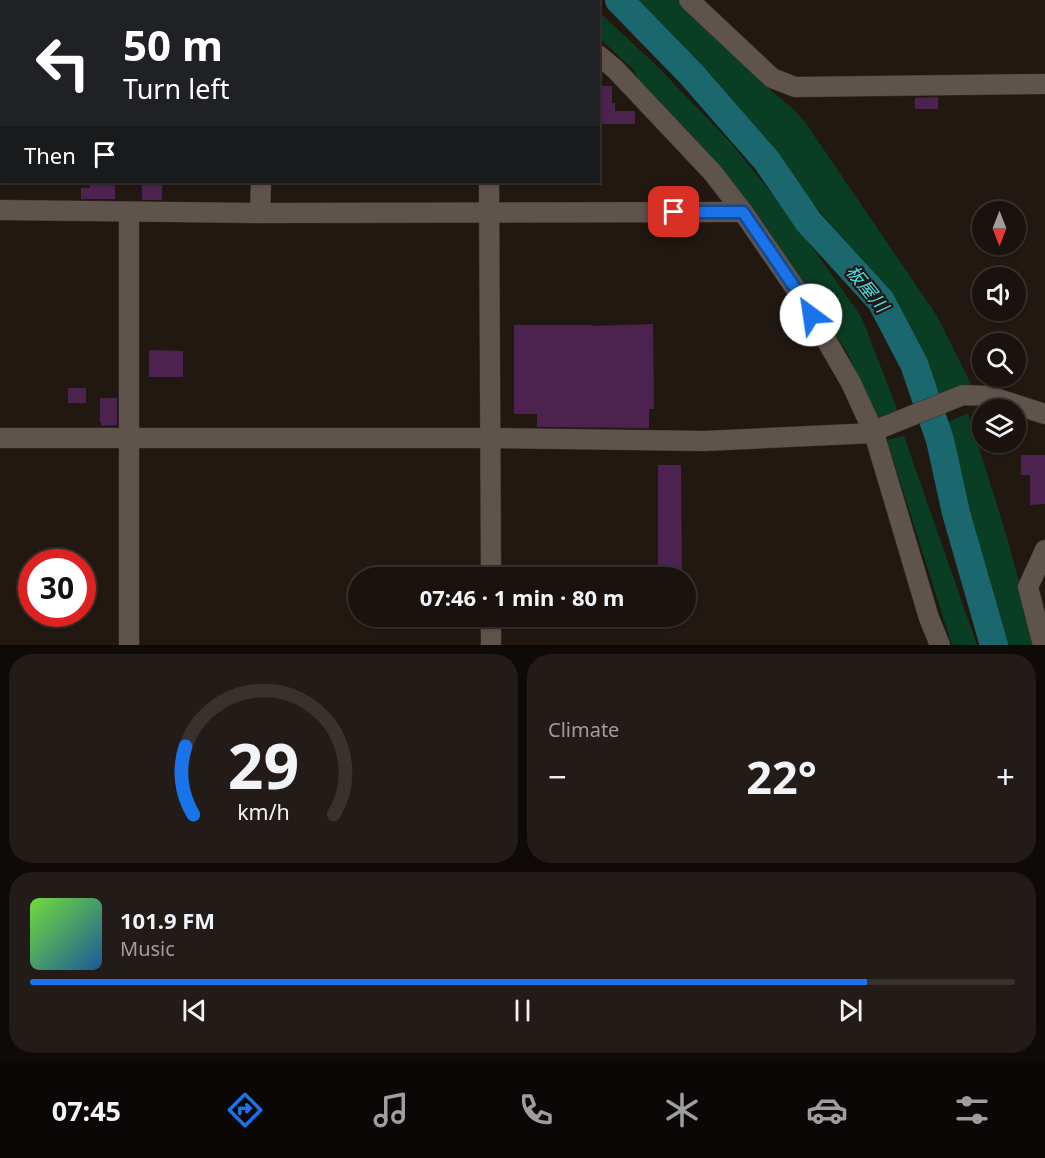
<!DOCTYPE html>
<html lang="en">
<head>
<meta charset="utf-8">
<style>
	body { margin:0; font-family:"Noto Sans","Noto Sans JP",sans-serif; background:#231b17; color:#f1f3f6; height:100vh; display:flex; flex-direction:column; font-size:22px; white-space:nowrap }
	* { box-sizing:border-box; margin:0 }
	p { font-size:20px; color:#9f9e9e }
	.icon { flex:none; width:33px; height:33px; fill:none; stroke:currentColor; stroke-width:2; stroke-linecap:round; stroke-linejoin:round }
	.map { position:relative; height:645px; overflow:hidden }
	.sheet { display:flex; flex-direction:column; gap:9px; padding:9px; background:#0e0a08; flex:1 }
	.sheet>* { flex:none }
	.guide { position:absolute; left:0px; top:0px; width:600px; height:183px; box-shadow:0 2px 4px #0004,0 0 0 2px #38322e; background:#202124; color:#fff; overflow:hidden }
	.needle { width:39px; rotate:180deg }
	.buttons { position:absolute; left:972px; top:201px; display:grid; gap:12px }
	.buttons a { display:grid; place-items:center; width:54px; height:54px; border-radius:50%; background:#1a120e; box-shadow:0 2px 4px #0004,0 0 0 2px #38322e; font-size:30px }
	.speed { position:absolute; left:18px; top:549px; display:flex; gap:12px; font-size:30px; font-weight:700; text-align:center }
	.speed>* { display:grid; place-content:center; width:78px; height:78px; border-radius:50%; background:#1a120e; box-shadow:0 2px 4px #0004,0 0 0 2px #38322e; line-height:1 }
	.speed .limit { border:9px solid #d22; background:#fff; color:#111 }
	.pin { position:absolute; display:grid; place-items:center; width:51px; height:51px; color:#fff; margin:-26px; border-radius:12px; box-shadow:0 3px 9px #0006 }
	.me { position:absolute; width:66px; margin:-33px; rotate:329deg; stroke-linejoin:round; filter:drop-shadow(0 0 4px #0008) }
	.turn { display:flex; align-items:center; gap:21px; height:126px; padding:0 24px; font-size:27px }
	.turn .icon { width:78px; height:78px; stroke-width:2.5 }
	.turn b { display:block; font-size:42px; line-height:51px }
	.then { display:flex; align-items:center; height:57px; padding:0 24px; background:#0003; gap:12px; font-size:22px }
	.big { font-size:45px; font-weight:700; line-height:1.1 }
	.sheet .widget { flex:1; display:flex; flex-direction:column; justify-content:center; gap:9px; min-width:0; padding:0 21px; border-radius:24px; background:#231b17 }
	.sheet .dial { align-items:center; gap:0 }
	.dial svg { height:156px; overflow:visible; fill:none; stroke:#38322e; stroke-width:7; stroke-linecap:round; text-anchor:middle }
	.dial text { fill:#f1f3f6; stroke:none }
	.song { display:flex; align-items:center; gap:18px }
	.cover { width:72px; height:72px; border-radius:9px; background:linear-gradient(135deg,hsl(100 70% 55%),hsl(210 70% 35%)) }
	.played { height:6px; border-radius:3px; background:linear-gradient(90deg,#1a73e8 85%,#38322e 85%) }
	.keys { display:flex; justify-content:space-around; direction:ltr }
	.heat { display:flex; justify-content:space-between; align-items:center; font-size:33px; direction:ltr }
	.sheet .tiles { flex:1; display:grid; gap:9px; grid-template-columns:1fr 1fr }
	.widget:last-child { grid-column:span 2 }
	.trip { position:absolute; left:348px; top:567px; width:348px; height:60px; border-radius:30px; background:#1a120e; box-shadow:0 2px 4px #0004,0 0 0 2px #38322e; font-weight:700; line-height:60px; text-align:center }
	.menu { display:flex; height:96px; justify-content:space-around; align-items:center; background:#0a0706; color:#9f9e9e }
	.menu .icon { width:42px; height:42px }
	.menu .current { color:#1a73e8 }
	.menu b { font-size:27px; color:#f1f3f6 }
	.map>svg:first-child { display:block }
</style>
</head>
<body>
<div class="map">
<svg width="1045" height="645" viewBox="0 0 1045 645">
	<rect width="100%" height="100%" fill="#221812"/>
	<g fill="#093e24">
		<polygon points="630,0 678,0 759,80 792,108 805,122 937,316 971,384 941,396 917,346 899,310 865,264 794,181 746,121"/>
		<polygon points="598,11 656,65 730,142 791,217 862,318 898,412 876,421 868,398 847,352 756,213 693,136 644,89 633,69 599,38"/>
		<polygon points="968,413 1003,524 1037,645 1005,645 982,574 948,422"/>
		<polygon points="904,436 977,645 952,645 887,440"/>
	</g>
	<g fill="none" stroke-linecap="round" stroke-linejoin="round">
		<polyline stroke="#1a676d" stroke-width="28" points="619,0 691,74 767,161 808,221 881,301 914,364 940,440 956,513 994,645"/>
	</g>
	<g fill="#4c234f">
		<polygon points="599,86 612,86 612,103 615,103 615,111 635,111 635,124 599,124"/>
		<polygon points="938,97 938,109 915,109 915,98"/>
		<polygon points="90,182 115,182 115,199 81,199 81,188 90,188"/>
		<rect x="142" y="182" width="20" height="18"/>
		<polygon points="653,324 654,409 649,409 649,428 537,427 537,414 514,414 514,325 593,325 593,326"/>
		<polygon points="149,350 183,351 183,377 149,377"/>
		<rect x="68" y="388" width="18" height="15"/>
		<polygon points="100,398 117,398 117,425 101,426 101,422 100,422"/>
		<polygon points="1021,455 1045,455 1045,504 1030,505 1030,475 1021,475"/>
		<polygon points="658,465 681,465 682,578 658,578"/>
	</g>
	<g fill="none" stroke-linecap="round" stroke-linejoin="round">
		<defs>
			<g id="minor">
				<polyline points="264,0 264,2"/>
				<polyline points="489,0 489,2"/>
				<polyline points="531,0 533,2"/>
				<polyline points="689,0 772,78 795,87 1045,84"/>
				<polyline points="598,55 615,69 713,173 743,212 802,298 851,383 874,433 929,618 940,645"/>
				<polyline points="489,182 491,578"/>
				<polyline points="0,210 260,213 743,212"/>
				<polyline points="129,212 129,645"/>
				<polyline points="260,213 261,182"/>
				<polyline points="0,438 491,438 704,441 874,433 881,428 963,395 989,396 1045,414"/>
				<polyline points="491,645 491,616"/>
				<polyline points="1043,645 1028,587 1045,550"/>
			</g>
		</defs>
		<use href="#minor" stroke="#38312e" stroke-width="21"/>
		<use href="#minor" stroke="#5f544c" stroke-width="20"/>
	</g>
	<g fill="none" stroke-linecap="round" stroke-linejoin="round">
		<defs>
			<polyline id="route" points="674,212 743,212 802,298 811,315"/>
		</defs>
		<use href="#route" stroke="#114b97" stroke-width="15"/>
		<use href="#route" stroke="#1a73e8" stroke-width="10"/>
	</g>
	<g text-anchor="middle" stroke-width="4.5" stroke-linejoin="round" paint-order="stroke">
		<g font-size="18" font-style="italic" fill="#4edce7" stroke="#221812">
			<text transform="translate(867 289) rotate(51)" y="6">板屋川</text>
		</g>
	</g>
</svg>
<div class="buttons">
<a><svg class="needle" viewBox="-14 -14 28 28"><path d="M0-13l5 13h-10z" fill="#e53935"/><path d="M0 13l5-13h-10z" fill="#9f9e9e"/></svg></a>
<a><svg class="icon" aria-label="sound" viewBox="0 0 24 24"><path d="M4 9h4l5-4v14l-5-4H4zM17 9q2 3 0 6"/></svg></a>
<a><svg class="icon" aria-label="search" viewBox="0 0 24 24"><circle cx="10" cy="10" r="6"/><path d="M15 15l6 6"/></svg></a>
<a><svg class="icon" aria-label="layers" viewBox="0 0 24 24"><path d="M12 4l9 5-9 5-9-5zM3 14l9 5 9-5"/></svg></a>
</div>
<div class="speed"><div class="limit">30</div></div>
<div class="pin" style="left:674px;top:212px;background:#d93025"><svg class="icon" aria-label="arrive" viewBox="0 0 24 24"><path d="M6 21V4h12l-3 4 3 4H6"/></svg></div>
<svg class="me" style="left:811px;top:315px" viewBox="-20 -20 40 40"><circle r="19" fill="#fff"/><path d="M0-13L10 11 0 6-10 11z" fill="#1a73e8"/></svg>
<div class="trip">07:46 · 1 min · 80 m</div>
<div class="guide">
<div class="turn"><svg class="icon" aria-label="left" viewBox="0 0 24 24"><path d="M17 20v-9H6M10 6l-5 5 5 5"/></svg><div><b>50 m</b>Turn left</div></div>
<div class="then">Then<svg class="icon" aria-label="arrive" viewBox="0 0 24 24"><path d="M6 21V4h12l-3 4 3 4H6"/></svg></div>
</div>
</div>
<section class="sheet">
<div class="tiles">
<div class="widget dial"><svg viewBox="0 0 100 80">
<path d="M14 69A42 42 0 1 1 86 69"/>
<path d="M14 69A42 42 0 0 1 10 34" stroke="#1a73e8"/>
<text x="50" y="56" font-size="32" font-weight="700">29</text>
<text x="50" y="72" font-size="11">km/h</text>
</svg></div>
<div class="widget"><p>Climate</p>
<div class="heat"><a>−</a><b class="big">22°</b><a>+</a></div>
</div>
<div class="widget">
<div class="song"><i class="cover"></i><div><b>101.9 FM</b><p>Music</p></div></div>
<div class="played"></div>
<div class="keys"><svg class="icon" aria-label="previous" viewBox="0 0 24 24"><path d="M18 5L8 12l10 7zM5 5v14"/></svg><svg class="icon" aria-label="pause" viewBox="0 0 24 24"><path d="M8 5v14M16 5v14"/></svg><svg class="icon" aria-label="next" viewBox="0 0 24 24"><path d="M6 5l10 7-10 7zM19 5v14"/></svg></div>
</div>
</div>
</section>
<nav class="menu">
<b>07:45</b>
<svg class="icon current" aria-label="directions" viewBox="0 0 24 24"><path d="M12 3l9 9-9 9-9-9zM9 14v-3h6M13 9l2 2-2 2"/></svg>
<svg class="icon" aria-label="music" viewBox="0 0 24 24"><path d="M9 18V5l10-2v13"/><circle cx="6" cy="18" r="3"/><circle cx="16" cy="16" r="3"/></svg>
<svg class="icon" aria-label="phone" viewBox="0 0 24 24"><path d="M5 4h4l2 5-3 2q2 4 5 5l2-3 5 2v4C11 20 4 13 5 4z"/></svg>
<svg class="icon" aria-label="climate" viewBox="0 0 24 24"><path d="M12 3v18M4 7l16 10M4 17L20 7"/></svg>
<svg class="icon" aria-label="car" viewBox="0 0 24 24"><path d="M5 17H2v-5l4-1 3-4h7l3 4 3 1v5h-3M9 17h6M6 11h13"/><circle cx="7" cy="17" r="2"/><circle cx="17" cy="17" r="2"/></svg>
<svg class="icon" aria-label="filters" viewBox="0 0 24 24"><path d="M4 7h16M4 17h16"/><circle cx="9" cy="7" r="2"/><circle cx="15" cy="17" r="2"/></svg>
</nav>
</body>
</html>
